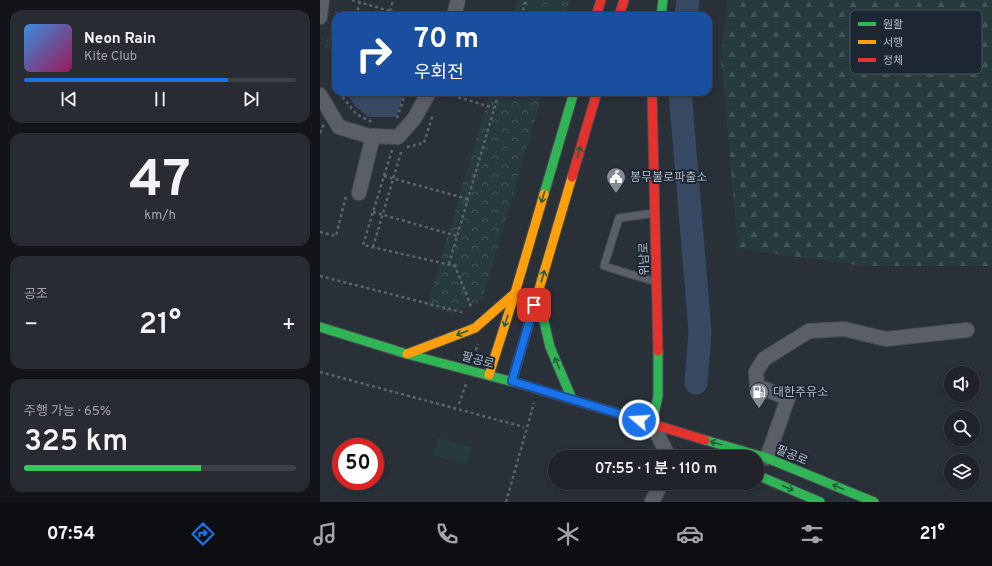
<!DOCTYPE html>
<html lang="ko">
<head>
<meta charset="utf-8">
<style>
	body { margin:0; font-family:Overpass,"Noto Sans KR",sans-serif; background:#282c32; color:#f1f3f6; height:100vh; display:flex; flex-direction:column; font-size:15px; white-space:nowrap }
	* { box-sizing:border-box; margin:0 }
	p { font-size:13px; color:#a2a4a8 }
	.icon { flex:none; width:22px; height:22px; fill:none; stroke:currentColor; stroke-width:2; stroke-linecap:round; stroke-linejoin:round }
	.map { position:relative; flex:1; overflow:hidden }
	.sheet { display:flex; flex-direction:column; gap:10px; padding:10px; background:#121417; width:320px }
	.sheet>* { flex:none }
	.guide { position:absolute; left:12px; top:12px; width:380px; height:84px; border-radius:12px; box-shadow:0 2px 6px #0003,0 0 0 1px #3d4147; background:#1a4fa0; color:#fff; overflow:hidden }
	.controls { position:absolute; left:624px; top:366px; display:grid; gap:8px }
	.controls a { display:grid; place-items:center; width:36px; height:36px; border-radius:50%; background:#20242a; box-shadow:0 2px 6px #0003,0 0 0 1px #3d4147; font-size:20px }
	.speed { position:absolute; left:12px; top:438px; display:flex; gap:8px; font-size:20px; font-weight:700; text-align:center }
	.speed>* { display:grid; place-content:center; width:52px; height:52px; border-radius:50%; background:#20242a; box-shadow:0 2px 6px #0003,0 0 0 1px #3d4147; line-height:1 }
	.speed .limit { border:6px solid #d22; background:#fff; color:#111 }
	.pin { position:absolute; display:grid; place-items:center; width:34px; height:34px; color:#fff; margin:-17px; border-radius:8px; box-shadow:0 2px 6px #0006 }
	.me { position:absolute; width:44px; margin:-22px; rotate:288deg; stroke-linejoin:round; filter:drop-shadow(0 0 3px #0008) }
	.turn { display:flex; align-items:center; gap:14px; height:84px; padding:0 16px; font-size:18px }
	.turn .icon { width:52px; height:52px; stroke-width:2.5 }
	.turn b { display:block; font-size:28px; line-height:34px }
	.big { font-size:30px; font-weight:600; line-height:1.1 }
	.sheet .widget { flex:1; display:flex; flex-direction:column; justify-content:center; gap:6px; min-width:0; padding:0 14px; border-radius:12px; background:#282c32 }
	.sheet .dial { align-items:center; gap:0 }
	.dial b { font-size:52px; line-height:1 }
	.song { display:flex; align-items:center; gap:12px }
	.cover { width:48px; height:48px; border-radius:6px; background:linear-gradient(135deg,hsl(210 70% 55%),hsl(330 70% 35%)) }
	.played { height:4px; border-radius:2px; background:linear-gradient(90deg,#1a73e8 75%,#3d4147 75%) }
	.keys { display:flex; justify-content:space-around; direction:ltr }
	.heat { display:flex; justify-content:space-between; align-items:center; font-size:22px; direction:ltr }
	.charge { height:6px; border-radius:3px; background:linear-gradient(90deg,#34c759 65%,#3d4147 0) }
	.trip { position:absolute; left:228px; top:450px; width:216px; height:40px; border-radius:20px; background:#20242a; box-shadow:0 2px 6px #0003,0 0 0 1px #3d4147; font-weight:600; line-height:40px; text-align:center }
	.tab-bar { display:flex; height:64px; justify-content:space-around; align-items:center; background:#0d0e11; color:#a2a4a8 }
	.tab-bar .icon { width:28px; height:28px }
	.tab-bar .active { color:#1a73e8 }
	.tab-bar b { font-size:18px; color:#f1f3f6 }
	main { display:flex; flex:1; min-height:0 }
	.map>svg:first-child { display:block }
</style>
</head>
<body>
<main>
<section class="sheet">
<div class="widget">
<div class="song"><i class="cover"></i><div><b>Neon Rain</b><p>Kite Club</p></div></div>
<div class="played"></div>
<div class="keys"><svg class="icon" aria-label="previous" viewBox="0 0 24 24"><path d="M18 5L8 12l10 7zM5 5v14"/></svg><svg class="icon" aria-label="pause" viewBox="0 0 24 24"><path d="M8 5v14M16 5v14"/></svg><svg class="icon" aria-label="next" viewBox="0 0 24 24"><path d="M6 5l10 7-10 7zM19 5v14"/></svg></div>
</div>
<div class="widget dial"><b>47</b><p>km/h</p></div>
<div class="widget"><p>공조</p>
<div class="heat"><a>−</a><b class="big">21°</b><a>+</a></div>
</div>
<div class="widget"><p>주행 가능 · 65%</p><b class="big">325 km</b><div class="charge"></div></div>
</section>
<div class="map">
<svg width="672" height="502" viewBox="0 0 672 502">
	<defs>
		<pattern id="forest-firs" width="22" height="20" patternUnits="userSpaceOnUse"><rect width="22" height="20" fill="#273a3e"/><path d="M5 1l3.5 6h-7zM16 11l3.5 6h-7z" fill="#445559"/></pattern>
		<pattern id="park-crowns" width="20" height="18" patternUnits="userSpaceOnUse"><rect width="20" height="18" fill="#273a3e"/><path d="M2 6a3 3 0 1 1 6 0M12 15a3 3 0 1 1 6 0" fill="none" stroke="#445559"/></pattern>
	</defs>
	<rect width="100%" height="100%" fill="#2a3038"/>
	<polygon fill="#273a3e" points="118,437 152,447 147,465 113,455"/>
	<polygon fill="url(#forest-firs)" points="407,0 672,0 672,267 668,266 545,266 418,249 401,58"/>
	<g fill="url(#park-crowns)">
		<polygon points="197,0 250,0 245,16 193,16"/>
		<polygon points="15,10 35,16 16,16 16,51 5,48"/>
		<polygon points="170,92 223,92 162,301 132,313 107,306"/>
	</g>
	<polygon fill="#384963" points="26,92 45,92 46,93 61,96 65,92 85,92 76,117 48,117 35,106"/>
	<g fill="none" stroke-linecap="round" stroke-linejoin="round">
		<g stroke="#384963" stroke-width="23">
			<polyline points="366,16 368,0"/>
			<polyline points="360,92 380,331 376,383"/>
		</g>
		<defs>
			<polyline id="lane" points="335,213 299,218 284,266 336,282"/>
			<g id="street">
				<polyline points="134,16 138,0"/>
				<polyline points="0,17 2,0"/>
				<polyline points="0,95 19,127 49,136 78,137 94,119 109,92"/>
				<polyline points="39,193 53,136"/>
				<polyline points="332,424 349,457"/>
				<polyline points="447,458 468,398 437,386 436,372 444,359 489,331 524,329 566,339 647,330"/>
				<polyline points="332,502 341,483"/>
			</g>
			<g id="fast">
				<polyline points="341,16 343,0"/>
				<polyline points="224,194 254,92"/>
				<polyline points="218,296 230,347 252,399"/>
				<polyline points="0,327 87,354 201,384"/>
				<polyline points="332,424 338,396 338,351"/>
				<polyline points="385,440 447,458 554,502"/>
				<polyline points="437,475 500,502"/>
			</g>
			<g id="slow">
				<polyline points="87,354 155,328 195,293"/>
				<polyline points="169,375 195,293 224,194"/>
				<polyline points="192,381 252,177"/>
			</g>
			<g id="jam">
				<polyline points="276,16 281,0"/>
				<polyline points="299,16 304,0"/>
				<polyline points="332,92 338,351"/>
				<polyline points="252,177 277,92"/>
				<polyline points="201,384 385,440"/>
			</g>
		</defs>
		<use href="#lane" stroke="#484c53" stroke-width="9"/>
		<use href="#street" stroke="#484c53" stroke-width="16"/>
		<use href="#fast" stroke="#484c53" stroke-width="11"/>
		<use href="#slow" stroke="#484c53" stroke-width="11"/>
		<use href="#jam" stroke="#484c53" stroke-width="11"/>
		<g stroke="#5d636a" stroke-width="2.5" stroke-dasharray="3 3" stroke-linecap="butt">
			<polyline points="32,0 87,16"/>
			<polyline points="70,11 73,0"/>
			<polyline points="36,16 40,2"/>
			<polyline points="153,16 155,14 161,16"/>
			<polyline points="201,16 206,0"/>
			<polyline points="19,92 36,114 52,122"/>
			<polyline points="121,92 174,108"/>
			<polyline points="77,118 86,92"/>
			<polyline points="0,133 4,124"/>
			<polyline points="87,147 104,143 113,114"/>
			<polyline points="72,150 43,245 135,266 152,309"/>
			<polyline points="64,176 148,199"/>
			<polyline points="53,212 137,236"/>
			<polyline points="0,232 16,236 26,196"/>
			<polyline points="53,247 82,149"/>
			<polyline points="129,264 179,92"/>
			<polyline points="0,276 145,313"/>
			<polyline points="154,356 158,344"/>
			<polyline points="0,372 204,427"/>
			<polyline points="139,404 146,384"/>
			<polyline points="186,502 214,403"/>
		</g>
		<use href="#lane" stroke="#5a5e66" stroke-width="7"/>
		<use href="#street" stroke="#5a5e66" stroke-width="14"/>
		<use href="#fast" stroke="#30b455" stroke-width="9"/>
		<use href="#slow" stroke="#ff9f0a" stroke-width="9"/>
		<use href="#jam" stroke="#e5322d" stroke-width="9"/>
	</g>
	<defs><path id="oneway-shaft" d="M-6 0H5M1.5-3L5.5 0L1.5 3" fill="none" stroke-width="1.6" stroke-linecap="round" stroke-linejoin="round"/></defs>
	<g stroke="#255f41">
		<use href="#oneway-shaft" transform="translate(259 152) rotate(-74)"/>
		<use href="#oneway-shaft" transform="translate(223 197) rotate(106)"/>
		<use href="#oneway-shaft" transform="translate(223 276) rotate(-74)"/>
		<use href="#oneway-shaft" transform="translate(186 321) rotate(108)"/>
		<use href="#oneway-shaft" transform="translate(142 333) rotate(159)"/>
		<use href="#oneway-shaft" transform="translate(237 363) rotate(-113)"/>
		<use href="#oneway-shaft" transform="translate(396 443) rotate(-164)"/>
		<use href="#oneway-shaft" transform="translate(518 487) rotate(-157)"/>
		<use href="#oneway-shaft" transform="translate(468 488) rotate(23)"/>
	</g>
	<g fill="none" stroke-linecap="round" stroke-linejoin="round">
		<defs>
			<polyline id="route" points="214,305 192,381 319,420"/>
		</defs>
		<use href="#route" stroke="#114b97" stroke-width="10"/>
		<use href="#route" stroke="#1a73e8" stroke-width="7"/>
	</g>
	<defs>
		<symbol id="civic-pin" viewBox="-11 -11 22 30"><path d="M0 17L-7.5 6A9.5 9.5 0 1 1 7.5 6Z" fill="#848b96" stroke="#1d2633"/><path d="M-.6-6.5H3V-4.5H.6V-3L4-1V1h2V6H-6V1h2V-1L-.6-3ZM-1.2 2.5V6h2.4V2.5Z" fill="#fff"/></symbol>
		<symbol id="fuel-pin" viewBox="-11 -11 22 30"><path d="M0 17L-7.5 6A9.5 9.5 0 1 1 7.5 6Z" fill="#848b96" stroke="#1d2633"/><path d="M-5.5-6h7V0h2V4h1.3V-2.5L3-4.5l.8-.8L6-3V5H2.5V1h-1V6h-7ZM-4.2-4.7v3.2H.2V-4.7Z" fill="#fff"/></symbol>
	</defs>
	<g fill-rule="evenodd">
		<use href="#civic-pin" x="285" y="166" width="22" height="30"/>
		<use href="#fuel-pin" x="428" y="381" width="22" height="30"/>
	</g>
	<g text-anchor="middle" stroke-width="4" stroke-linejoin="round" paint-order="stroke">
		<g font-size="12" fill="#b4bcc9" stroke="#1d2633" text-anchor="start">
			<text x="310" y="181">봉무불로파출소</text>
			<text x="453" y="396">대한주유소</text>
		</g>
		<g font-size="12" fill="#b4bcc9" stroke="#1d2633">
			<text transform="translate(324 259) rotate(-92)" y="4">위남로</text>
			<text transform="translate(158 360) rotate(15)" y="4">팔공로</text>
			<text transform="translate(472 455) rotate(23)" y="4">팔공로</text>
		</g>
	</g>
	<rect x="530" y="10" width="132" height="64" rx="6" fill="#1d2633" stroke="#4a5360" stroke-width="1"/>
	<rect x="538" y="22" width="18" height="4" fill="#30b455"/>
	<rect x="538" y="40" width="18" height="4" fill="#ff9f0a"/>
	<rect x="538" y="58" width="18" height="4" fill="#e5322d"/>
	<g font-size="11" fill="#b4bcc9">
		<text x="563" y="28">원활</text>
		<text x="563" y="46">서행</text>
		<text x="563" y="64">정체</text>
	</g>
</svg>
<div class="controls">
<a><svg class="icon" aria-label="sound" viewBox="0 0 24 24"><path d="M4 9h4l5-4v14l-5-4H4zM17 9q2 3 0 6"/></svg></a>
<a><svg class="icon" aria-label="search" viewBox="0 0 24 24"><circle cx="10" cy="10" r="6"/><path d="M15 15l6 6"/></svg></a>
<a><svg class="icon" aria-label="layers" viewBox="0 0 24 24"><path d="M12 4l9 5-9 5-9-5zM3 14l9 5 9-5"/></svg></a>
</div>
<div class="speed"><div class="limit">50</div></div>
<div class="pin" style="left:214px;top:305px;background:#d93025"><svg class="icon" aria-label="arrive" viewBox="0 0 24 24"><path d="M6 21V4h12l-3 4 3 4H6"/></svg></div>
<svg class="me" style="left:319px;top:420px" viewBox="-20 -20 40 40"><circle r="17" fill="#1a73e8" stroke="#fff" stroke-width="3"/><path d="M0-11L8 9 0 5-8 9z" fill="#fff"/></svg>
<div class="trip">07:55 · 1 분 · 110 m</div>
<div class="guide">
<div class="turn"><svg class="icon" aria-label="right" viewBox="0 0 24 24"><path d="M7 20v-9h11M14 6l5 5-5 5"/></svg><div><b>70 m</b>우회전</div></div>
</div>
</div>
</main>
<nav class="tab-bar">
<b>07:54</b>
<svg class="icon active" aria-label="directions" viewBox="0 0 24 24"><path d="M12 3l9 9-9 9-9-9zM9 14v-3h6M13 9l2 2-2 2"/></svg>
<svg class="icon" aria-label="music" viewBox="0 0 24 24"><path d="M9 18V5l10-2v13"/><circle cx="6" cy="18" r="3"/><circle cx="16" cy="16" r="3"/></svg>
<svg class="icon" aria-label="phone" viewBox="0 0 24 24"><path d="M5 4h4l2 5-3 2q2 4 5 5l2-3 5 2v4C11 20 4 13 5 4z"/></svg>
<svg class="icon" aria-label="climate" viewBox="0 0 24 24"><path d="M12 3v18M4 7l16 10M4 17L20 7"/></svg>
<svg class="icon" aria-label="car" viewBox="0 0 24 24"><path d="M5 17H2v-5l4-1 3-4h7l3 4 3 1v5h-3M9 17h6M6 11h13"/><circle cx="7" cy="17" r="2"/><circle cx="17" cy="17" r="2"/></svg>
<svg class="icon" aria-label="filters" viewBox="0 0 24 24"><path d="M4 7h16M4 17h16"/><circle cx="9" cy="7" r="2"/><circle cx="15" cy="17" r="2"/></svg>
<b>21°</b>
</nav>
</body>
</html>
